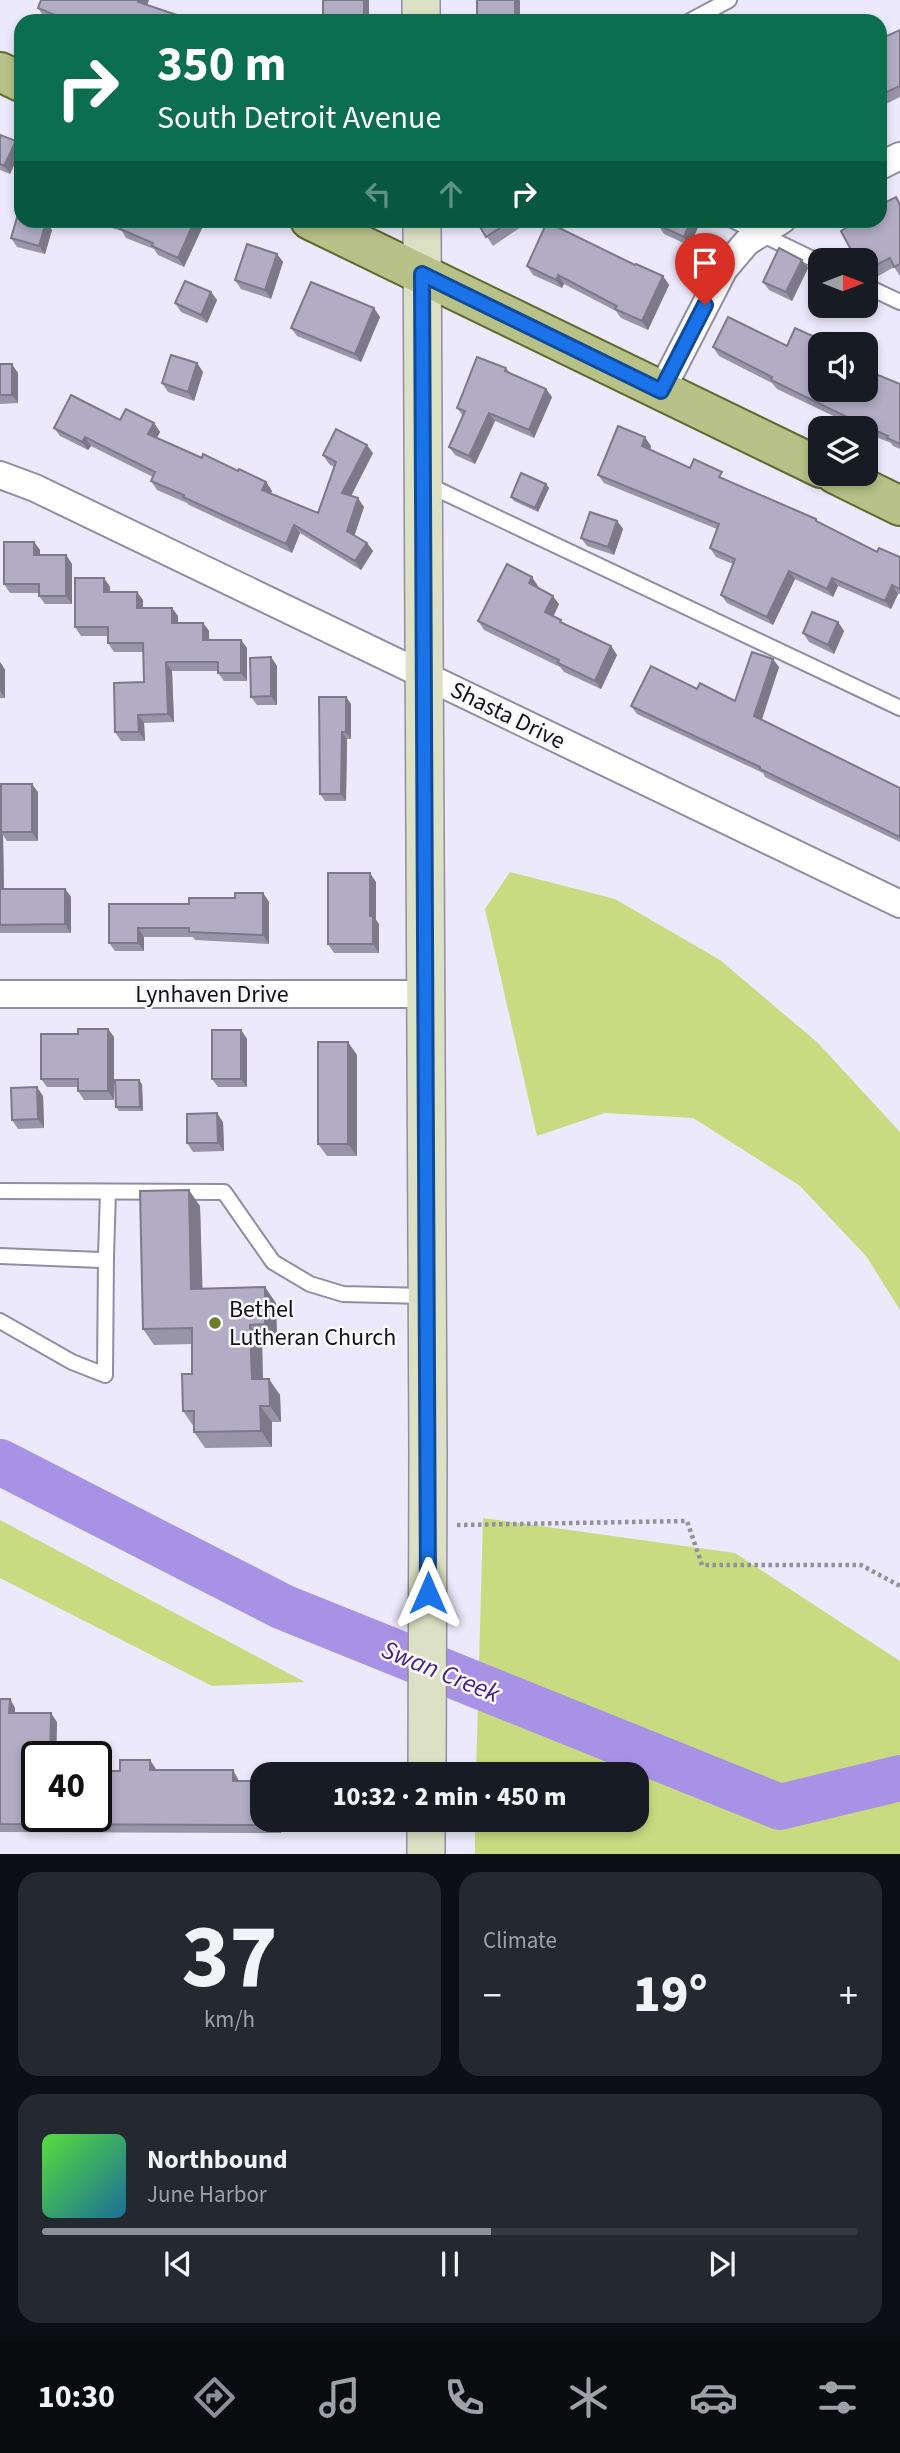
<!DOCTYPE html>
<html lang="en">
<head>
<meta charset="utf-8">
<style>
	body { margin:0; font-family:"Source Sans 3",sans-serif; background:#242831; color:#f1f3f6; height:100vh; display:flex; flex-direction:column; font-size:26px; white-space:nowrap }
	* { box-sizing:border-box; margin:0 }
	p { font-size:23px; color:#9ea1a6 }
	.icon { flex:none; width:38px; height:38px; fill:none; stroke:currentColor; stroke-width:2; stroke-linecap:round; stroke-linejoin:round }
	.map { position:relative; height:1854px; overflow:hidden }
	.drawer { display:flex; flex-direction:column; gap:18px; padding:18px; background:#0d0f14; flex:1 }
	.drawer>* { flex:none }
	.guide { position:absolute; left:14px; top:14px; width:873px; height:214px; border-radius:21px; box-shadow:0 4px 10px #0003; background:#0b6e4f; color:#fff; overflow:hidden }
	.needle { width:46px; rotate:90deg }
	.controls { position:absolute; left:808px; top:248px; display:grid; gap:14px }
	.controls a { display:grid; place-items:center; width:70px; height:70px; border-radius:14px; background:#171b24; box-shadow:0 4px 10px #0003; font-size:35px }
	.speed { position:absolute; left:21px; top:1741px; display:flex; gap:14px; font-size:35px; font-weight:700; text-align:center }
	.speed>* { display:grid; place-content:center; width:91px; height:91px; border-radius:50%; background:#171b24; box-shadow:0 4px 10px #0003; line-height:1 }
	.speed .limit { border:4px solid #111; border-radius:10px; background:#fff; color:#111 }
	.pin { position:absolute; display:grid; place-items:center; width:60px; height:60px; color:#fff; margin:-72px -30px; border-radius:50% 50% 50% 0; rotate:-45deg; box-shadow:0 0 7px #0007 }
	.pin .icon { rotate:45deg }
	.me { position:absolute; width:77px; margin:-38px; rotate:0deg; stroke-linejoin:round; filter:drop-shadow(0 0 5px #0008) }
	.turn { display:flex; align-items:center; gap:24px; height:147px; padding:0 28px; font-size:32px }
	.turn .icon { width:91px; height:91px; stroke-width:2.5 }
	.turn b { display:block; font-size:49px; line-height:60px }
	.lanes { display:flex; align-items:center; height:66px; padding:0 28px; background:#0003; justify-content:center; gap:35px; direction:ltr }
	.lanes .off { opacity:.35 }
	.big { font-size:52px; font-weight:800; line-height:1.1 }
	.drawer .widget { flex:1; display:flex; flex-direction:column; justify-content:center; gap:10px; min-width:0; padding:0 24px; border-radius:21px; background:#242831 }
	.drawer .dial { align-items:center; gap:0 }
	.dial b { font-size:91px; line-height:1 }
	.song { display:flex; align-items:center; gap:21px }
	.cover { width:84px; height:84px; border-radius:10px; background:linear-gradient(135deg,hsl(110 70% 55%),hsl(200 70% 35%)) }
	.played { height:7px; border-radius:4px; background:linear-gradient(90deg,#8c9099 55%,#363941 55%) }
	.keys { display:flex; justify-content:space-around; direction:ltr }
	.heat { display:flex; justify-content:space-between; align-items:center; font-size:38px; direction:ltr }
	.drawer .tiles { flex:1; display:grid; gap:18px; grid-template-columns:1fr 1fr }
	.widget:last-child { grid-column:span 2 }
	.trip { position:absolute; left:250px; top:1762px; width:399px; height:70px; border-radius:21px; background:#171b24; box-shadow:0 4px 10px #0003; font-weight:800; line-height:70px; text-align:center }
	.tab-bar { display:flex; height:112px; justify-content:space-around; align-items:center; background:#090b0e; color:#9ea1a6 }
	.tab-bar .icon { width:49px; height:49px }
	.tab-bar .active { color:#8c9099 }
	.tab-bar b { font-size:32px; color:#f1f3f6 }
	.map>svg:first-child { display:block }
</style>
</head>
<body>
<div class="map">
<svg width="900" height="1855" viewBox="0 0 900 1855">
	<rect width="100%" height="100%" fill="#ede9fc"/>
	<g fill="#c9db81">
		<polygon points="510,872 615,899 720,960 818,1043 900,1132 900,1310 866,1256 800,1186 693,1118 605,1113 537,1136 485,909"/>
		<polygon points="483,1518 735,1553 900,1661 900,1854 475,1854 475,1820 637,1820 637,1774 476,1774"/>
		<polygon points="0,1520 305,1682 212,1686 0,1578"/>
	</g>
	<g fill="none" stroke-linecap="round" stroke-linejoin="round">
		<polyline stroke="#a892e6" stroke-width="46" points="0,1462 283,1607 780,1807 900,1778"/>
		<defs>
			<g id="lane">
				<polyline points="690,21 729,0"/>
				<polyline points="732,220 821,263"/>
				<polyline points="866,286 900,302"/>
				<polyline points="424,483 900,708"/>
				<polyline points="0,1191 224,1192 273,1262 310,1284 343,1294 425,1296"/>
				<polyline points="0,1256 101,1260 106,1256 108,1192"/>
				<polyline points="0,1321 72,1362 105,1375 106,1256"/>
			</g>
			<g id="street">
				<polyline points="880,166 900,156"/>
				<polyline points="661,391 724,269 747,242 782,220"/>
				<polyline points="0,475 35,488 900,904"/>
				<polyline points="0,994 425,994"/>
			</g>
			<g id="secondary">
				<polyline points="421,0 421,21"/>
				<polyline points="422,220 428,1454 427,1774"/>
				<polyline points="426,1855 426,1820"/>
			</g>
			<g id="primary">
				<polyline points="0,72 21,82"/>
				<polyline points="310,220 821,468"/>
				<polyline points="835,474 900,506"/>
			</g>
		</defs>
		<use href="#lane" stroke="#918da2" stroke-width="18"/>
		<use href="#street" stroke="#918da2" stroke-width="30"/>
		<use href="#secondary" stroke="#918da2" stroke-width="40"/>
		<use href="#primary" stroke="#5f692d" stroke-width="42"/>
		<polyline stroke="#93909e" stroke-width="4.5" stroke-dasharray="3.5 3.5" stroke-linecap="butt" points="457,1525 687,1521 702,1565 861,1565 900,1586"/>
		<use href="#lane" stroke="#fff" stroke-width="14"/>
		<use href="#street" stroke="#fff" stroke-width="26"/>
		<use href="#secondary" stroke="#dce0c4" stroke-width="37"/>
		<use href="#primary" stroke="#b8c188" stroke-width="38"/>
	</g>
	<g fill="#9995a9">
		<polygon points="41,0 149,0 147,5 195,21 54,21 44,17 38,8"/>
		<polygon points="900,30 900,97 880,107 880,39"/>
		<polygon points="0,135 16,141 21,148 10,174 0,170"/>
		<polygon points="896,197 900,203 900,276 894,267 873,279 868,277 866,275 866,261 880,220"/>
		<polygon points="96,220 199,220 203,226 184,267 158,255 154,249 126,238 122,231 98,224"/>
		<polygon points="476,220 516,220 521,227 493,246"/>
		<polygon points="660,220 701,220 690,246 664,234 658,225"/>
		<polygon points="46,222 52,230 45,254 17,247 11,238"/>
		<polygon points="277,254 283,262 271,299 241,289 235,280"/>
		<polygon points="802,260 808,268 792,301 769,290 763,282"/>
		<polygon points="635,265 663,276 669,285 648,330 621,318 616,311 564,284 562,288 533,275 527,266"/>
		<polygon points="211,292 217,300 207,323 181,312 175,303"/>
		<polygon points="380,317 361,362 297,336 291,328"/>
		<polygon points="713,347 821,390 900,384 900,449 893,446 891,443 866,433 866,429 857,429 850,426 848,423 777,389 772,383 719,356"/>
		<polygon points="197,363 203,372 194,401 168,392 162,383"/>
		<polygon points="0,364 18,373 18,403 0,404"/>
		<polygon points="506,368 510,373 546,389 552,397 534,438 495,421 475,464 455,455 449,447 463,416 457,408"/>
		<polygon points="120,420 154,423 160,432 157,438 202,458 266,482 272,491 271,493 318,513 334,467 329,464 323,455 373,453 351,496 364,507 354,535 367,543 373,551 361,570 300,533 292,553 189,505 187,503 157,490 151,481 153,477 91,446 88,450 60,436 54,428"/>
		<polygon points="651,446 650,450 690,468 727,480 819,522 877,552 900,557 900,594 898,594 891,609 838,586 833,597 795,579 773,625 727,603 721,595 733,564 716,557 710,548 717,529 604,483 598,475"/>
		<polygon points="546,484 549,488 538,512 514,501 511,497"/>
		<polygon points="617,521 623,529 614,555 587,546 581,538"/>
		<polygon points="34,542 40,550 40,555 66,555 72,564 72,604 45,604 39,596 39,593 10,593 4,584"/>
		<polygon points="104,578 110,587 110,592 137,592 143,600 143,608 172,608 178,616 178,623 203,623 209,631 209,640 241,640 247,648 247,681 224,681 218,673 218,671 172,671 174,722 144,723 145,741 121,741 115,732 144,682 143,652 114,652 108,643 108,636 81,636 75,627"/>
		<polygon points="538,586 538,587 559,604 553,617 563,624 611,646 617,655 601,689 564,672 560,667 484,630 478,621"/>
		<polygon points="838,622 844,631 834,654 809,642 803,633"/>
		<polygon points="271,657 277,666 277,705 257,705 251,697"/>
		<polygon points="0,662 5,670 5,698 0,698"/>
		<polygon points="779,667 762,720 900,788 900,842 765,777 763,773 637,714 631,706 697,689 735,701"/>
		<polygon points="346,697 351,704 351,739 347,739 346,801 325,801 320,794"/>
		<polygon points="38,792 38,841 7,841 3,835 4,889 65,889 71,897 71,933 0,933 0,819 1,820"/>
		<polygon points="376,882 376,920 379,924 379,953 334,953 328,944"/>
		<polygon points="263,893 269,902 269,944 195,940 193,937 144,937 144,951 115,951 109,943 189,904 235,898"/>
		<polygon points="108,1029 114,1037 114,1100 84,1100 78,1091 78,1087 47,1087 41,1079 78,1034"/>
		<polygon points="241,1030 247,1039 247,1087 218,1087 212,1079"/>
		<polygon points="357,1055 357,1156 327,1156 318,1144"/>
		<polygon points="142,1084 143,1111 119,1111 116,1107"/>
		<polygon points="43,1096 44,1128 18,1129 12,1120"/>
		<polygon points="223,1122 224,1151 193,1152 187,1143"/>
		<polygon points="200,1206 202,1289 276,1303 277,1340 262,1341 263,1379 280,1395 281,1422 272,1422 272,1447 205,1448 194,1432 194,1427 183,1411 192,1374 192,1344 154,1345 143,1329"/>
		<polygon points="0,1699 10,1699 15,1708 15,1713 57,1722 56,1757 37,1757 37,1816 120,1771 156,1769 156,1770 238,1779 238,1781 262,1820 334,1820 334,1825 281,1824 281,1833 0,1832"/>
	</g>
	<g fill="#7d7989">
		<polygon points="139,0 149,0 144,11 138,2"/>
		<rect x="364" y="0" width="5" height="21"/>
		<rect x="515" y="0" width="5" height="21"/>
		<polygon points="16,141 21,148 21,150 10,174 4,166"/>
		<polygon points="195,220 199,220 203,226 184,267 178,258"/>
		<polygon points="691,220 701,220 690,246 684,237"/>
		<polygon points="46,222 52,230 45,254 39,246"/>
		<polygon points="277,254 283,262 271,299 265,290"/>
		<polygon points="802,260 808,268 792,301 786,292"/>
		<polygon points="558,275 564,284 562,288 556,280"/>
		<polygon points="663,276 669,285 648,330 642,321"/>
		<polygon points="211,292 217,300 207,323 201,315"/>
		<polygon points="374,308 380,317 361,362 355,354"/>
		<polygon points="197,363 203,372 194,401 188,392"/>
		<polygon points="12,364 18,373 18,403 12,395"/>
		<polygon points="546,389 552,397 534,438 529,430"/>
		<polygon points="489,413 495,421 475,464 469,456"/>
		<polygon points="154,423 160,432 154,443 148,434"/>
		<polygon points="85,437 91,446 88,450 82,442"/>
		<polygon points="645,437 651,446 648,455 642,446"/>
		<polygon points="367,445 373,453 348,502 342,493"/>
		<polygon points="266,482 272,491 268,498 262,490"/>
		<polygon points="546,484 549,488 538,512 535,508"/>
		<polygon points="358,498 364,507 353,540 347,531"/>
		<polygon points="617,521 623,529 614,555 608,547"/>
		<polygon points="294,525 300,533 292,553 286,544"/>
		<polygon points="34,542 40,550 40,564 34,555"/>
		<polygon points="367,543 373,551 361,570 355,561"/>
		<polygon points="66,555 72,564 72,604 66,596"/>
		<polygon points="789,571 795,579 773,625 767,617"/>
		<polygon points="532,577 538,586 535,592 529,583"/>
		<polygon points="104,578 110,587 110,600 104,592"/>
		<polygon points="832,578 838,586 833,597 827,589"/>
		<polygon points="892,585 898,594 891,609 885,601"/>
		<polygon points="137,592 143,600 143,616 137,608"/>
		<polygon points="553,596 559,604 551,621 545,612"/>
		<polygon points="172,608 178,616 178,631 172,623"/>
		<polygon points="838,622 844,631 834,654 828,645"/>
		<polygon points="203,623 209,631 209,648 203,640"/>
		<polygon points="241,640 247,648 247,681 241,673"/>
		<polygon points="611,646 617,655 601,689 595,681"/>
		<polygon points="271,657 277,666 277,705 271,696"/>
		<polygon points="773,659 779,667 760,724 754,716"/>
		<polygon points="0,662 5,670 5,698 0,691"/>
		<polygon points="166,662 172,671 174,722 168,714"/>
		<polygon points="346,697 351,704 351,739 346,732"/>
		<polygon points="138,715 144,723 145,741 139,732"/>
		<polygon points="342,732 347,739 346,801 341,794"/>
		<polygon points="32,784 38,792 38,841 32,832"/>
		<polygon points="0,819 3,823 1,832 3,835 4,897 0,891"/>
		<polygon points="370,873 376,882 376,920 379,924 379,953 373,944 370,916"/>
		<polygon points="65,889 71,897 71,933 65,924"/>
		<polygon points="263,893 269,902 269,944 263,935"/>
		<polygon points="138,928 144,937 144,951 138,943"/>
		<polygon points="108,1029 114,1037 114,1100 108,1091"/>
		<polygon points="241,1030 247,1039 247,1087 241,1079"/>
		<polygon points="348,1042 357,1055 357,1156 348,1144"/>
		<polygon points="139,1080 142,1084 143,1111 140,1107"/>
		<polygon points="37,1087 43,1096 44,1128 38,1119"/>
		<polygon points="217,1113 223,1122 224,1151 218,1143"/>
		<polygon points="189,1190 200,1206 203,1305 191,1289"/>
		<polygon points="265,1287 276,1303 277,1340 265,1324"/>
		<polygon points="250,1325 262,1341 263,1395 252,1379"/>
		<polygon points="269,1379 280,1395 281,1422 270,1406"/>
		<polygon points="260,1406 272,1422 272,1447 261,1431"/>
		<polygon points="10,1699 15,1708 15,1721 9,1713"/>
		<polygon points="51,1713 57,1722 56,1757 50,1757"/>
		<polygon points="150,1760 156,1769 156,1779 150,1770"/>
		<polygon points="233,1770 238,1779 238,1790 233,1781"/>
		<polygon points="275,1820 278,1820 281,1824 281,1833 275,1825"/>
	</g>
	<g fill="#b2adc4" stroke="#7d7989" stroke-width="2">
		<polygon points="41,0 139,0 138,2 195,21 69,21 38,8"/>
		<rect x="323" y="0" width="41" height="21"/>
		<rect x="477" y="0" width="38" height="21"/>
		<polygon points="900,30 900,86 880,95 880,39"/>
		<polygon points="0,135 16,141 4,166 0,164"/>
		<polygon points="896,197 900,205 900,264 894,267 890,258 866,270 866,261 857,261 841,231 859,220 880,220 880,205"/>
		<polygon points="18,214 21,215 21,220 41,220 46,222 39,246 11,238"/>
		<polygon points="109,220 195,220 178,258 152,246 153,243 120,229 122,225"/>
		<polygon points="476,220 512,220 486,237"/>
		<polygon points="660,220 691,220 684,237 658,225"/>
		<polygon points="547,222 635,265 636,264 663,276 642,321 615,309 617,306 558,275 556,280 527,266"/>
		<polygon points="247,244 277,254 265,290 235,280"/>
		<polygon points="779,248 802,260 786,292 763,282"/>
		<polygon points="185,281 211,292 201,315 175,303"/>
		<polygon points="311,282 374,308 355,354 291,328"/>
		<polygon points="728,317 787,346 795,328 824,341 823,344 826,345 821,345 821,390 866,390 866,370 900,384 900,444 887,438 888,436 844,417 845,416 771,380 772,377 713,347"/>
		<polygon points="171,355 197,363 188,392 162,383"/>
		<polygon points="477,357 506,368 505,371 546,389 529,430 489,413 469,456 449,447 465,411 457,408"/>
		<rect x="0" y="364" width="12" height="31"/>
		<polygon points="71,395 120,420 126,409 154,423 148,434 202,458 203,454 238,471 239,469 266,482 262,490 318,513 336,462 323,455 336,429 367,445 342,493 358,498 347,531 367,543 355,561 294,525 286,544 183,497 184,495 151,481 155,472 85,437 82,442 54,428"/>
		<polygon points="618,426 645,437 642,446 690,468 694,459 722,472 719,477 816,519 816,521 877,552 879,548 900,557 900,589 892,585 885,601 832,578 827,589 789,571 767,617 721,595 735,559 710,548 719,524 598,475"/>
		<polygon points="521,473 546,484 535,508 511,497"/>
		<polygon points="590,512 617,521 608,547 581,538"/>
		<polygon points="4,542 34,542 34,555 66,555 66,596 39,596 39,584 4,584"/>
		<polygon points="507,564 532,577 529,583 553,596 545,612 561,620 560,622 611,646 595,681 558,663 559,660 478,621"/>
		<polygon points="75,578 104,578 104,592 137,592 137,608 172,608 172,623 203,623 203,640 241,640 241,673 218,673 218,662 166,662 168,714 138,715 139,732 115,732 114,683 144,682 143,643 108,643 108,627 75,627"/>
		<polygon points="812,612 838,622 828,645 803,633"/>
		<polygon points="752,652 773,659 754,716 900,788 900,837 760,769 760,767 631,706 651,666 697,689 700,683 735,701"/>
		<polygon points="271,657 271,696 251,697 250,658"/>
		<polygon points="319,697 346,697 346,732 342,732 341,794 320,794"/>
		<rect x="1" y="784" width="31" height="48"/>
		<polygon points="328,873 370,873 370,916 373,916 373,944 328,944"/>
		<polygon points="0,889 65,889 65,924 0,925"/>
		<polygon points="235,893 263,893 263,935 189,932 189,928 138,928 138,943 109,943 109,904 189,904 189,898 235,898"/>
		<polygon points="78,1029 108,1029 108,1091 78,1091 78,1079 41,1079 41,1034 78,1034"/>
		<rect x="212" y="1030" width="29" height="49"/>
		<rect x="318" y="1042" width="30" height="102"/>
		<polygon points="115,1080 139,1080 140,1107 116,1107"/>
		<polygon points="37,1087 38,1119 12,1120 11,1088"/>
		<polygon points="217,1113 218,1143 187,1143 187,1114"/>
		<polygon points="189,1190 191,1289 265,1287 265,1324 250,1325 252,1379 269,1379 270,1406 260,1406 261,1431 194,1432 194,1411 183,1411 182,1374 192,1374 192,1328 143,1329 140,1191"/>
		<polygon points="0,1699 10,1699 9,1713 51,1713 50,1757 37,1757 37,1816 96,1816 96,1771 120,1771 120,1760 150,1760 150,1770 233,1770 233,1781 262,1781 262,1820 275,1820 275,1825 0,1824"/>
	</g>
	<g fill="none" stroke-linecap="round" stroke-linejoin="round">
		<defs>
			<polyline id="route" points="428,1593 422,274 661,391 705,305"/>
		</defs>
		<use href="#route" stroke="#114b97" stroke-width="18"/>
		<use href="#route" stroke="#1a73e8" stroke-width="12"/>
	</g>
	<circle fill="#6f7d2a" stroke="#faf9fe" stroke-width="2.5" cx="215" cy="1323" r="7"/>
	<g text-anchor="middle" stroke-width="5" stroke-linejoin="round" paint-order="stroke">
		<g font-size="24" fill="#121118" stroke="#faf9fe">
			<text transform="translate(508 715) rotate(26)" y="8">Shasta Drive</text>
			<text x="212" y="1002">Lynhaven Drive</text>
		</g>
		<g font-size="24" fill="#121118" stroke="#faf9fe" text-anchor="start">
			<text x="229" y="1317">Bethel<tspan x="229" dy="28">Lutheran Church</tspan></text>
		</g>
		<g font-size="26" font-style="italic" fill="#482384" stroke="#faf9fe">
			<text transform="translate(441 1671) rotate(22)" y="9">Swan Creek</text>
		</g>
	</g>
</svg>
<div class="controls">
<a><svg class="needle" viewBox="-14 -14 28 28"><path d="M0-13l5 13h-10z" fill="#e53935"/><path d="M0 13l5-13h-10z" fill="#9ea1a6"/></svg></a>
<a><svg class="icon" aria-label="sound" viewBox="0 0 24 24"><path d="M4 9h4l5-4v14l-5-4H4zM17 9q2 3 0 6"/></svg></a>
<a><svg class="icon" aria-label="layers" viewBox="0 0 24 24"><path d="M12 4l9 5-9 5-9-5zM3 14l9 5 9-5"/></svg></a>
</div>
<div class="speed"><div class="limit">40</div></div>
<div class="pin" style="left:705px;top:305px;background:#d93025"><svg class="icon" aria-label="arrive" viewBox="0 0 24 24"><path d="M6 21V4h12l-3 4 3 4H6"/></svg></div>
<svg class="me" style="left:428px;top:1593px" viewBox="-20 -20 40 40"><path d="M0-17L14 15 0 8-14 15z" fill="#1a73e8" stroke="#fff" stroke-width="4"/></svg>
<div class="trip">10:32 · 2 min · 450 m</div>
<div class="guide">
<div class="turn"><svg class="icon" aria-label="right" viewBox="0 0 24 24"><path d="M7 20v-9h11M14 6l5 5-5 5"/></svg><div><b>350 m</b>South Detroit Avenue</div></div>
<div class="lanes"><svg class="icon off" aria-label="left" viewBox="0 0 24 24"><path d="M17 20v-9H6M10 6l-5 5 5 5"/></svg><svg class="icon off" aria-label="ahead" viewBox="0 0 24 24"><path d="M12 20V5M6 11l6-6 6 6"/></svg><svg class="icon" aria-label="right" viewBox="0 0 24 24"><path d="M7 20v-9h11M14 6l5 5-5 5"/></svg></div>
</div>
</div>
<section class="drawer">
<div class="tiles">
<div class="widget dial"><b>37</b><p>km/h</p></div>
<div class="widget"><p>Climate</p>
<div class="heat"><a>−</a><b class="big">19°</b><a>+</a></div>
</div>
<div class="widget">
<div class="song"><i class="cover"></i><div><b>Northbound</b><p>June Harbor</p></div></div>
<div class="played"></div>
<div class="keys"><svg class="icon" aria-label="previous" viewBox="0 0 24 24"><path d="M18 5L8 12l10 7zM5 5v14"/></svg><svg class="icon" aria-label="pause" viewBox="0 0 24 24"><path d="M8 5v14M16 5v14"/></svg><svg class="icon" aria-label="next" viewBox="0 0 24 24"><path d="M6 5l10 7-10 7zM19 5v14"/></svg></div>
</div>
</div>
</section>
<nav class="tab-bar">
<b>10:30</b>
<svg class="icon active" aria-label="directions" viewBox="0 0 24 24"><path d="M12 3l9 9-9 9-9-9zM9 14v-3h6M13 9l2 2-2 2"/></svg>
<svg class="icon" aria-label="music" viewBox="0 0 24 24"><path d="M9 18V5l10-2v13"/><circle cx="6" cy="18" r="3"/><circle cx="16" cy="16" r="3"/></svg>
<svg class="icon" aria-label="phone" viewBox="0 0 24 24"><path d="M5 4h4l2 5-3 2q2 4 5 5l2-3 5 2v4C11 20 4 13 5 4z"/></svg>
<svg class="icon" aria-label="climate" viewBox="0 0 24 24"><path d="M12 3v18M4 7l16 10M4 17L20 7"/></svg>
<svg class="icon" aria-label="car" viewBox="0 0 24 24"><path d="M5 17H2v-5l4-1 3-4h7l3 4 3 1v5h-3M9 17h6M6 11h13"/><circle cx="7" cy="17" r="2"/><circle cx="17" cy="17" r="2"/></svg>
<svg class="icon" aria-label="filters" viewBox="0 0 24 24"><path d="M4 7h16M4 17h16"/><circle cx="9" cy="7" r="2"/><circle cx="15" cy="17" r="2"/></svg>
</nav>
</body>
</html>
